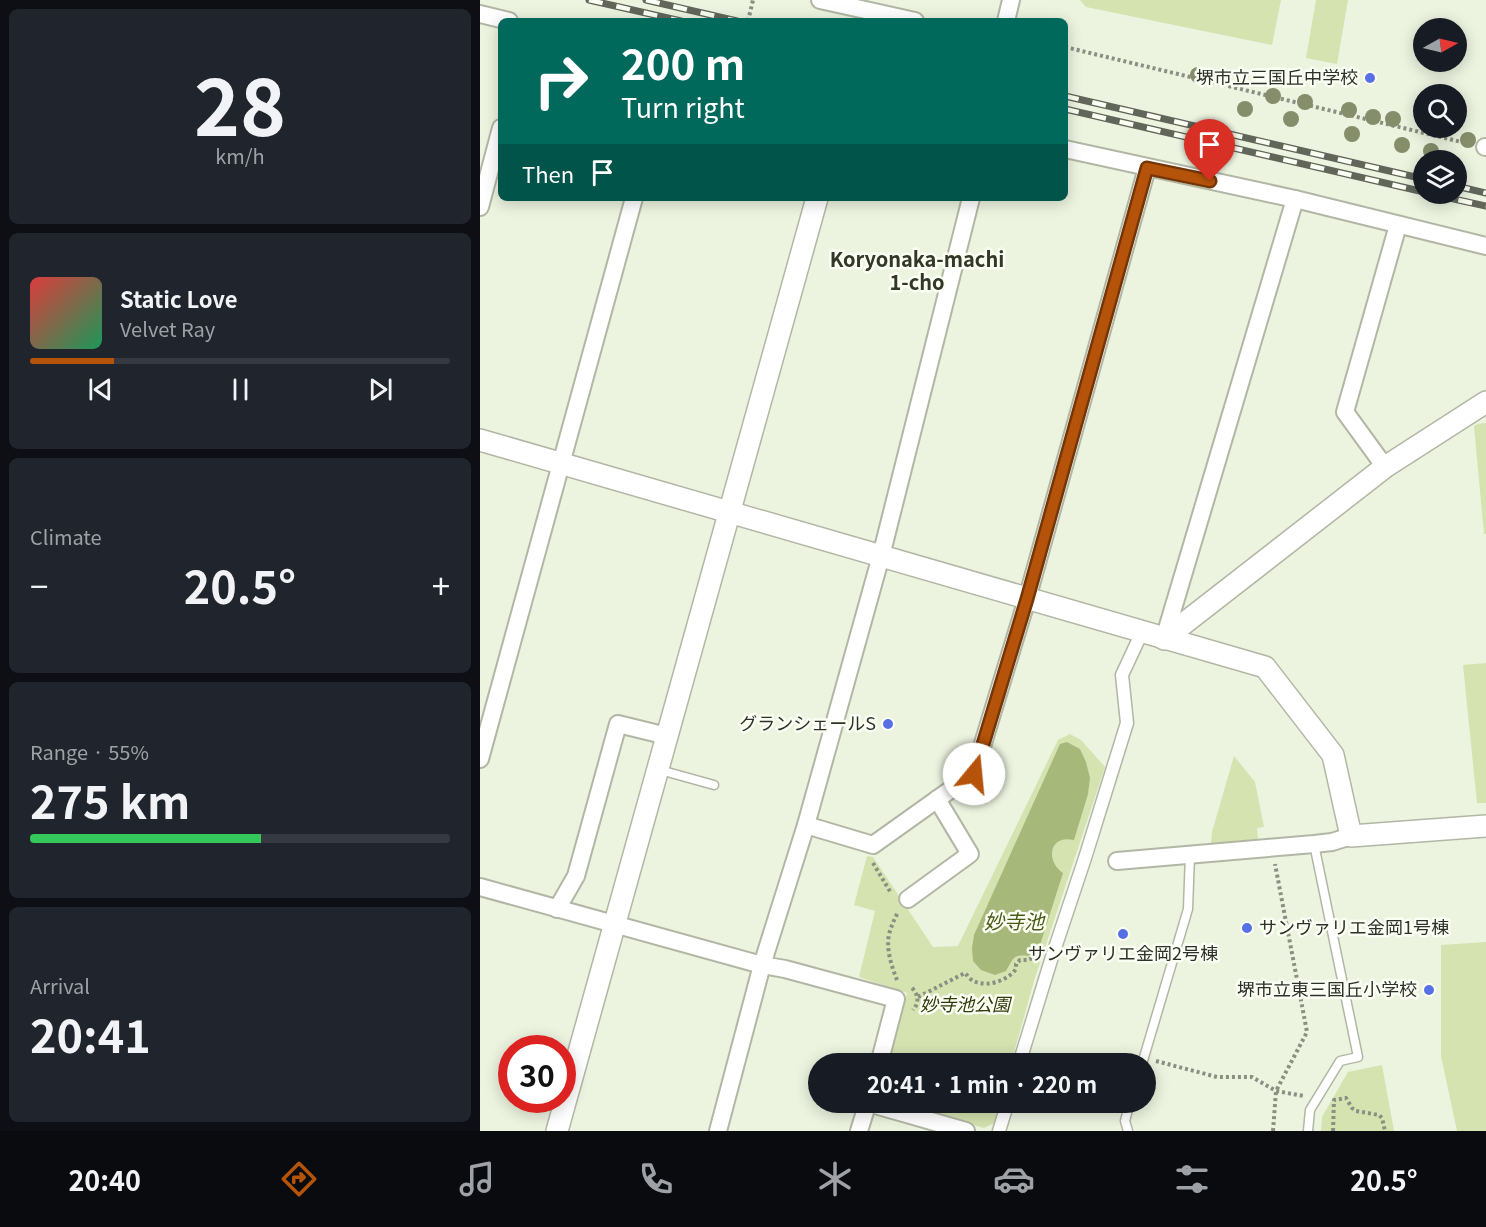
<!DOCTYPE html>
<html lang="en">
<head>
<meta charset="utf-8">
<style>
	body { margin:0; font-family:Georgia,"Noto Sans JP",serif; background:#20242c; color:#f1f3f6; height:100vh; display:flex; flex-direction:column; font-size:22px; white-space:nowrap }
	* { box-sizing:border-box; margin:0 }
	p { font-size:20px; color:#9ea1a6 }
	.icon { flex:none; width:33px; height:33px; fill:none; stroke:currentColor; stroke-width:2; stroke-linecap:round; stroke-linejoin:round }
	.map { position:relative; flex:1; overflow:hidden }
	.panel { display:flex; flex-direction:column; gap:9px; padding:9px; background:#0d0f14; width:480px }
	.panel>* { flex:none }
	.guide { position:absolute; left:18px; top:18px; width:570px; height:183px; border-radius:9px; box-shadow:0 3px 15px #0003; background:#00695c; color:#fff; overflow:hidden }
	.needle { width:39px; rotate:82deg }
	.fabs { position:absolute; left:933px; top:18px; display:grid; gap:12px }
	.fabs a { display:grid; place-items:center; width:54px; height:54px; border-radius:50%; background:#171b24; box-shadow:0 3px 15px #0003; font-size:30px }
	.speed { position:absolute; left:18px; top:1035px; display:flex; gap:12px; font-size:30px; font-weight:700; text-align:center }
	.speed>* { display:grid; place-content:center; width:78px; height:78px; border-radius:50%; background:#171b24; box-shadow:0 3px 15px #0003; line-height:1 }
	.speed .limit { border:9px solid #d22; background:#fff; color:#111 }
	.pin { position:absolute; display:grid; place-items:center; width:51px; height:51px; color:#fff; margin:-62px -26px; border-radius:50% 50% 50% 0; rotate:-45deg; box-shadow:0 0 6px #0007 }
	.pin .icon { rotate:45deg }
	.me { position:absolute; width:66px; margin:-33px; rotate:17deg; stroke-linejoin:round; filter:drop-shadow(0 0 4px #0008) }
	.turn { display:flex; align-items:center; gap:21px; height:126px; padding:0 24px; font-size:27px }
	.turn .icon { width:78px; height:78px; stroke-width:2.5 }
	.turn b { display:block; font-size:42px; line-height:51px }
	.then { display:flex; align-items:center; height:57px; padding:0 24px; background:#0003; gap:12px; font-size:22px }
	.big { font-size:45px; font-weight:700; line-height:1.1 }
	.panel .card { flex:1; display:flex; flex-direction:column; justify-content:center; gap:9px; min-width:0; padding:0 21px; border-radius:9px; background:#20242c }
	.panel .dial { align-items:center; gap:0 }
	.dial b { font-size:78px; line-height:1 }
	.song { display:flex; align-items:center; gap:18px }
	.cover { width:72px; height:72px; border-radius:9px; background:linear-gradient(135deg,hsl(0 70% 55%),hsl(150 70% 35%)) }
	.played { height:6px; border-radius:3px; background:linear-gradient(90deg,#b45309 20%,#363941 20%) }
	.keys { display:flex; justify-content:space-around; direction:ltr }
	.heat { display:flex; justify-content:space-between; align-items:center; font-size:33px; direction:ltr }
	.charge { height:9px; border-radius:4px; background:linear-gradient(90deg,#34c759 55%,#363941 0) }
	.trip { position:absolute; left:328px; top:1053px; width:348px; height:60px; border-radius:30px; background:#171b24; box-shadow:0 3px 15px #0003; font-weight:700; line-height:60px; text-align:center }
	.tabs { display:flex; height:96px; justify-content:space-around; align-items:center; background:#090b0e; color:#9ea1a6 }
	.tabs .icon { width:42px; height:42px }
	.tabs .current { color:#b45309 }
	.tabs b { font-size:27px; color:#f1f3f6 }
	main { display:flex; flex:1; min-height:0 }
	.map>svg:first-child { display:block }
</style>
</head>
<body>
<main>
<section class="panel">
<div class="card dial"><b>28</b><p>km/h</p></div>
<div class="card">
<div class="song"><i class="cover"></i><div><b>Static Love</b><p>Velvet Ray</p></div></div>
<div class="played"></div>
<div class="keys"><svg class="icon" aria-label="previous" viewBox="0 0 24 24"><path d="M18 5L8 12l10 7zM5 5v14"/></svg><svg class="icon" aria-label="pause" viewBox="0 0 24 24"><path d="M8 5v14M16 5v14"/></svg><svg class="icon" aria-label="next" viewBox="0 0 24 24"><path d="M6 5l10 7-10 7zM19 5v14"/></svg></div>
</div>
<div class="card"><p>Climate</p>
<div class="heat"><a>−</a><b class="big">20.5°</b><a>+</a></div>
</div>
<div class="card"><p>Range · 55%</p><b class="big">275 km</b><div class="charge"></div></div>
<div class="card"><p>Arrival</p><b class="big">20:41</b></div>
</section>
<div class="map">
<svg width="1006" height="1131" viewBox="0 0 1006 1131">
	<rect width="100%" height="100%" fill="#ecf3df"/>
	<g fill="#d4e3b0">
		<polygon points="600,0 801,0 792,45 606,7"/>
		<polygon points="836,0 868,0 857,64 826,58"/>
		<polygon points="1006,423 1006,534 1004,534 994,426 998,424"/>
		<polygon points="1006,663 1006,803 997,803 983,665"/>
		<polygon points="590,734 601,740 625,767 554,981 531,1063 407,1063 427,993 379,977 395,911 374,905 387,856 393,857 453,947 478,946 578,740"/>
		<polygon points="754,756 775,782 784,827 777,828 778,839 731,844 732,832"/>
		<polygon points="1006,942 1006,1131 977,1131 961,1056 961,945"/>
		<polygon points="902,1065 914,1131 841,1131 842,1117 868,1072"/>
		<polygon points="415,1103 520,1103 514,1123 504,1128"/>
	</g>
	<path fill="#a7b87b" d="M587 742 600 749 606 762 610 778 608 794 594 840C569 834 565 861 583 873L559 948 548 956C533 954 533 959 526 971L515 975 501 970 493 961 492 948 494 935 580 744Z"/>
	<g fill="none" stroke-linecap="round" stroke-linejoin="round">
		<defs>
			<g id="service">
				<polyline points="180,770 234,785"/>
				<polyline points="662,1064 708,909 710,854"/>
				<polyline points="648,1131 645,1121 650,1102"/>
				<polyline points="828,1131 830,1110 860,1061 878,1057 834,844"/>
			</g>
			<g id="pedestrian">
				<polyline points="539,1064 571,960 605,858 647,723 642,675 662,632"/>
				<polyline points="519,1131 528,1102"/>
			</g>
			<g id="minor">
				<polyline points="340,0 435,21"/>
				<polyline points="0,14 29,21"/>
				<polyline points="526,21 531,0"/>
				<polyline points="1005,147 1006,147"/>
				<polyline points="585,149 815,199 1006,246"/>
				<polyline points="0,207 21,128"/>
				<polyline points="905,467 865,412 918,225"/>
				<polyline points="684,639 815,199"/>
				<polyline points="0,759 154,198"/>
				<polyline points="326,825 393,845 494,773 547,599 667,168"/>
				<polyline points="637,861 834,844 852,842 871,836"/>
				<polyline points="0,887 282,965 305,969 416,999 399,1064"/>
				<polyline points="428,899 490,854 457,799"/>
				<polyline points="77,909 96,876 138,724 187,736"/>
				<polyline points="388,1103 486,1131"/>
				<polyline points="238,1131 282,965 326,825 401,556 491,198"/>
				<polyline points="379,1131 388,1102"/>
			</g>
			<g id="tertiary">
				<polyline points="0,440 785,667 853,755 871,836 1006,826"/>
				<polyline points="684,639 905,467 1006,402"/>
				<polyline points="77,1131 337,198"/>
			</g>
		</defs>
		<use href="#service" stroke="#b1b7a4" stroke-width="11"/>
		<use href="#pedestrian" stroke="#b1b7a4" stroke-width="15"/>
		<use href="#minor" stroke="#b1b7a4" stroke-width="20"/>
		<use href="#tertiary" stroke="#b1b7a4" stroke-width="24"/>
		<g stroke="#8a8f81" stroke-width="4" stroke-dasharray="3 3" stroke-linecap="butt">
			<polyline points="268,21 273,0"/>
			<polyline points="585,47 990,144"/>
			<polyline points="393,863 411,893"/>
			<path d="M417 980C411 965 405 946 410 931 412 924 415 918 418 912"/>
			<path d="M432 988C439 995 439 1003 433 1010"/>
			<path d="M438 997 485 973C488 976 491 981 496 982 509 987 528 980 536 969V964L540 960H548L555 957"/>
			<polyline points="676,1061 737,1077 772,1077 796,1091 824,1096"/>
			<polyline points="793,1131 796,1091 827,1032 795,864"/>
			<polyline points="853,1131 854,1100 866,1098 872,1108 876,1111 899,1115 902,1118 905,1131"/>
		</g>
		<use href="#service" stroke="#fff" stroke-width="8"/>
		<use href="#pedestrian" stroke="#fff" stroke-width="12"/>
		<use href="#minor" stroke="#fff" stroke-width="16"/>
		<use href="#tertiary" stroke="#fff" stroke-width="21"/>
		<defs>
			<g id="rail">
				<polyline points="109,0 201,21"/>
				<polyline points="166,0 257,21"/>
				<polyline points="585,96 944,179"/>
				<polyline points="585,109 944,192"/>
				<polyline points="976,186 1006,193"/>
				<polyline points="951,194 1006,206"/>
			</g>
		</defs>
		<use href="#rail" stroke="#61655a" stroke-width="7"/>
		<use href="#rail" stroke="#fbfff3" stroke-width="4.5" stroke-dasharray="14" stroke-linecap="butt"/>
	</g>
	<g fill="#858d6a">
		<circle cx="718" cy="75" r="8"/>
		<circle cx="793" cy="96" r="8"/>
		<circle cx="825" cy="102" r="8"/>
		<circle cx="765" cy="109" r="8"/>
		<circle cx="869" cy="110" r="8"/>
		<circle cx="893" cy="117" r="8"/>
		<circle cx="811" cy="119" r="8"/>
		<circle cx="913" cy="119" r="8"/>
		<circle cx="872" cy="134" r="8"/>
		<circle cx="988" cy="140" r="8"/>
		<circle cx="922" cy="145" r="8"/>
		<circle cx="951" cy="151" r="8"/>
	</g>
	<g fill="none" stroke-linecap="round" stroke-linejoin="round">
		<defs>
			<polyline id="route" points="494,774 547,599 667,168 730,181"/>
		</defs>
		<use href="#route" stroke="#753606" stroke-width="15"/>
		<use href="#route" stroke="#b45309" stroke-width="10"/>
	</g>
	<g fill="#5870e6" stroke="#fbfff3" stroke-width="2">
		<circle cx="890" cy="78" r="6"/>
		<circle cx="408" cy="724" r="6"/>
		<circle cx="767" cy="928" r="6"/>
		<circle cx="643" cy="934" r="6"/>
		<circle cx="949" cy="990" r="6"/>
	</g>
	<g text-anchor="middle" stroke-width="5" stroke-linejoin="round" paint-order="stroke">
		<g font-size="18" fill="#2e3129" stroke="#fbfff3" text-anchor="end">
			<text x="878" y="84">堺市立三国丘中学校</text>
			<text x="396" y="730">グランシェールS</text>
			<text x="779" y="934" text-anchor="start">サンヴァリエ金岡1号棟</text>
			<text x="643" y="960" text-anchor="middle">サンヴァリエ金岡2号棟</text>
			<text x="937" y="996">堺市立東三国丘小学校</text>
		</g>
		<g font-size="18" font-style="italic" fill="#303a0b" stroke="#fbfff3">
			<text x="485" y="1011">妙寺池公園</text>
		</g>
		<g font-size="20" font-weight="bold" fill="#333728" stroke="#fbfff3">
			<text x="437" y="267">Koryonaka-machi<tspan x="437" dy="23">1-cho</tspan></text>
		</g>
		<g font-size="20" font-style="italic" fill="#4b5a17" stroke="#fbfff3">
			<text x="534" y="929">妙寺池</text>
		</g>
	</g>
</svg>
<div class="fabs">
<a><svg class="needle" viewBox="-14 -14 28 28"><path d="M0-13l5 13h-10z" fill="#e53935"/><path d="M0 13l5-13h-10z" fill="#9ea1a6"/></svg></a>
<a><svg class="icon" aria-label="search" viewBox="0 0 24 24"><circle cx="10" cy="10" r="6"/><path d="M15 15l6 6"/></svg></a>
<a><svg class="icon" aria-label="layers" viewBox="0 0 24 24"><path d="M12 4l9 5-9 5-9-5zM3 14l9 5 9-5"/></svg></a>
</div>
<div class="speed"><div class="limit">30</div></div>
<div class="pin" style="left:730px;top:181px;background:#d93025"><svg class="icon" aria-label="arrive" viewBox="0 0 24 24"><path d="M6 21V4h12l-3 4 3 4H6"/></svg></div>
<svg class="me" style="left:494px;top:774px" viewBox="-20 -20 40 40"><circle r="19" fill="#fff"/><path d="M0-13L10 11 0 6-10 11z" fill="#b45309"/></svg>
<div class="trip">20:41 · 1 min · 220 m</div>
<div class="guide">
<div class="turn"><svg class="icon" aria-label="right" viewBox="0 0 24 24"><path d="M7 20v-9h11M14 6l5 5-5 5"/></svg><div><b>200 m</b>Turn right</div></div>
<div class="then">Then<svg class="icon" aria-label="arrive" viewBox="0 0 24 24"><path d="M6 21V4h12l-3 4 3 4H6"/></svg></div>
</div>
</div>
</main>
<nav class="tabs">
<b>20:40</b>
<svg class="icon current" aria-label="directions" viewBox="0 0 24 24"><path d="M12 3l9 9-9 9-9-9zM9 14v-3h6M13 9l2 2-2 2"/></svg>
<svg class="icon" aria-label="music" viewBox="0 0 24 24"><path d="M9 18V5l10-2v13"/><circle cx="6" cy="18" r="3"/><circle cx="16" cy="16" r="3"/></svg>
<svg class="icon" aria-label="phone" viewBox="0 0 24 24"><path d="M5 4h4l2 5-3 2q2 4 5 5l2-3 5 2v4C11 20 4 13 5 4z"/></svg>
<svg class="icon" aria-label="climate" viewBox="0 0 24 24"><path d="M12 3v18M4 7l16 10M4 17L20 7"/></svg>
<svg class="icon" aria-label="car" viewBox="0 0 24 24"><path d="M5 17H2v-5l4-1 3-4h7l3 4 3 1v5h-3M9 17h6M6 11h13"/><circle cx="7" cy="17" r="2"/><circle cx="17" cy="17" r="2"/></svg>
<svg class="icon" aria-label="filters" viewBox="0 0 24 24"><path d="M4 7h16M4 17h16"/><circle cx="9" cy="7" r="2"/><circle cx="15" cy="17" r="2"/></svg>
<b>20.5°</b>
</nav>
</body>
</html>
